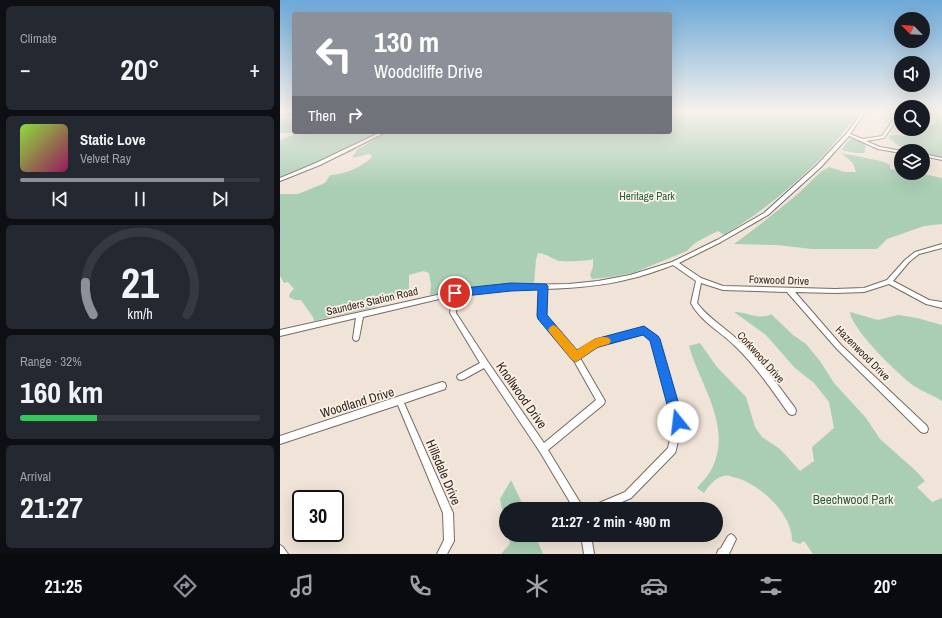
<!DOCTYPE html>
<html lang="en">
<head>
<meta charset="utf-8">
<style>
	body { margin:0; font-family:"Archivo Narrow",sans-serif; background:#242831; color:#f1f3f6; height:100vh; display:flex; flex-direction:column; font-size:15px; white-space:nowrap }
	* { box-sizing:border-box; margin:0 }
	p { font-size:13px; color:#9ea1a6 }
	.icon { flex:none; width:22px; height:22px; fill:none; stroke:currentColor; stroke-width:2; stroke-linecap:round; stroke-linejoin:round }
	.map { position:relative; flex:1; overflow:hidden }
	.side { display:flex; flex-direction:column; gap:6px; padding:6px; background:#0d0f14; width:280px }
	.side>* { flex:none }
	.guide { position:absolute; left:12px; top:12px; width:380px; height:122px; border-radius:4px; box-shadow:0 4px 16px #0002; background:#8c9099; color:#fff; overflow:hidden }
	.needle { width:26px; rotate:294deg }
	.tools { position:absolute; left:614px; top:12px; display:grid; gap:8px }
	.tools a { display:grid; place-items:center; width:36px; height:36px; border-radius:50%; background:#171b24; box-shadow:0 4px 16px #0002; font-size:20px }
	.speed { position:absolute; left:12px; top:490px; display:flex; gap:8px; font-size:20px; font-weight:700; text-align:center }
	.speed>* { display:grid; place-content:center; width:52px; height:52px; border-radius:50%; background:#171b24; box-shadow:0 4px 16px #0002; line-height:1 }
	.speed .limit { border:2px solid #111; border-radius:6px; background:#fff; color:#111 }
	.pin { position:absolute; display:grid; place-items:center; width:34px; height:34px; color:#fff; margin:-17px; border:2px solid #fff; border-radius:50%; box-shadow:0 1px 4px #0007 }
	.me { position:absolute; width:44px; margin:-22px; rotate:344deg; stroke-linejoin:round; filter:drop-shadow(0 0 3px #0008) }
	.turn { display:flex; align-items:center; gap:14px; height:84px; padding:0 16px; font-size:18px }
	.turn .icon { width:52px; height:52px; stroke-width:2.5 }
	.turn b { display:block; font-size:28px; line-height:34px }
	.then { display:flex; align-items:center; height:38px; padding:0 16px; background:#0003; gap:8px; font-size:15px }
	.big { font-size:30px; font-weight:700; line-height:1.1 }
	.side .tile { flex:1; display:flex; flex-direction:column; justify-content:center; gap:6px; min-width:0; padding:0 14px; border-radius:6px; background:#242831 }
	.side .dial { align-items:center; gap:0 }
	.dial svg { height:104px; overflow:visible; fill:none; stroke:#363941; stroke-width:7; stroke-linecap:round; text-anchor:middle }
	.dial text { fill:#f1f3f6; stroke:none }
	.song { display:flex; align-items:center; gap:12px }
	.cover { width:48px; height:48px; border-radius:6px; background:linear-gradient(135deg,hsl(90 70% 55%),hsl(330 70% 35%)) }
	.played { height:4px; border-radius:2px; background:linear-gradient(90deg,#8c9099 85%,#363941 85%) }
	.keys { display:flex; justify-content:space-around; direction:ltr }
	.heat { display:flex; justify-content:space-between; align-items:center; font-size:22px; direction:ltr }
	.charge { height:6px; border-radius:3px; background:linear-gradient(90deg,#34c759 32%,#363941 0) }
	.trip { position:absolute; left:219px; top:502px; width:224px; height:40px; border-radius:20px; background:#171b24; box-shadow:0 4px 16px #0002; font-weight:700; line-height:40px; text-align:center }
	.menu { display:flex; height:64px; justify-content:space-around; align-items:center; background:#090b0e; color:#9ea1a6 }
	.menu .icon { width:28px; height:28px }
	.menu .current { color:#8c9099 }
	.menu b { font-size:18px; color:#f1f3f6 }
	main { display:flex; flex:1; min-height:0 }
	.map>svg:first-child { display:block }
</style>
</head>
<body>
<main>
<section class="side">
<div class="tile"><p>Climate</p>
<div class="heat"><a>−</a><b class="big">20°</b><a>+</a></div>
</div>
<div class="tile">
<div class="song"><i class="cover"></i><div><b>Static Love</b><p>Velvet Ray</p></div></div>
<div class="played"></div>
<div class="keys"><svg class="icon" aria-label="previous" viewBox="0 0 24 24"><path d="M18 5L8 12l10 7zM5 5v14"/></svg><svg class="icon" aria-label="pause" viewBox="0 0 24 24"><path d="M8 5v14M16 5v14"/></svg><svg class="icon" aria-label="next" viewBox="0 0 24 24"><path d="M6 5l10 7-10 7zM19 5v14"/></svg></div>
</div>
<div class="tile dial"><svg viewBox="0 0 100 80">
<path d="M14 69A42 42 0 1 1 86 69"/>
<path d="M14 69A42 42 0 0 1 8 44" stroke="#8c9099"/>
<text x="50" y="56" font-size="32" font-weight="700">21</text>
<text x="50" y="72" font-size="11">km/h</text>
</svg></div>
<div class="tile"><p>Range · 32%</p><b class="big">160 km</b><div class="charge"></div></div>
<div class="tile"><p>Arrival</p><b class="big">21:27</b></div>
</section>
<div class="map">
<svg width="662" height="554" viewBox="0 0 662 554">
	<rect width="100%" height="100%" fill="#f0e3d7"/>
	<g fill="#a9ceb3">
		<path d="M390 110H582C567 126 555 144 540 159 511 188 479 214 444 235L438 231C428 236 415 241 407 251L353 273 331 277 312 279 310 275 313 267V259C309 261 283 262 279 261 271 258 267 254 258 253L256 260 254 283 215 285 213 287 150 295 151 285 149 273 143 271 129 275V297L105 303 92 308 34 321 33 317 21 300H15L9 297 10 293 14 289 8 282 4 283 0 276V194H18L45 183 50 175C66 174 80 168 92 157L90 154 72 158 77 150 107 132H390Z"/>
		<path d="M648 110 662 111V157L643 153V151C624 151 623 148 608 138L611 135 626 136 636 129H643V125H652L655 123 657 117 653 112Z"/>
		<path d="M0 119H14V132H99L82 141C78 154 47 160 35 164 23 167 11 174 0 178V140L13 135 14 133H0Z"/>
		<polygon points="572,138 584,143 586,147 584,153 575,153 562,150 566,143"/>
		<path d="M561 153 601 161 610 165V169L621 170V173H639L662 178V224L644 226 607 239 597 249H532L497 245 454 244C476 228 499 210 520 192 530 183 537 173 549 167L565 172H576L573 163Z"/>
		<path d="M454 312C466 311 480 321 491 314L513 335 526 344 540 361 554 383 586 418 600 439 636 471 645 481 637 487 652 502 662 498V554H533L524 541 520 544 512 541C513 514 478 482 453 477 450 476 447 475 444 476 434 478 429 486 424 493L417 488C423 481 430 474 433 466 452 425 419 383 409 346L420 343 437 367 466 397 475 427 482 437 500 449 520 471 534 461 532 447 554 428 549 402 534 383 515 368 486 335Z"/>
		<path d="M570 312 598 320 618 315 637 318 662 325V401C653 395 643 392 634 386 619 375 572 330 570 312Z"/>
		<polygon points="231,480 245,509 226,509 226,529 220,499"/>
		<polygon points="228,535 255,535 263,554 221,554 230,544"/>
	</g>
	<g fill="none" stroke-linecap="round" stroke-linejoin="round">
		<defs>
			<g id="minor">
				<path d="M583 110H587L570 134 583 139 602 136 614 119 621 117V119L616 121 604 138 586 141 600 147 622 151H621V153L598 149 569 136 541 167 488 215 441 242 399 263 421 278 443 286 555 289 584 288 607 280 625 260 635 252 662 244V248L639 254 629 262 613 281 649 300 662 302V308L646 304 609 284 584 292 555 293 515 292 561 345 647 426 648 429 647 432 644 433 641 432 557 349 507 292 443 290 421 283 417 303C429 319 446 328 460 342 481 361 498 385 515 408L516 411 515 414 512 415 509 414C492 390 476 366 455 346 440 331 421 322 411 303L416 281 393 265C379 270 364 276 349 279 322 286 294 288 266 289L264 315 297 353 313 342 364 328 377 337 402 422 396 450 395 453 351 498 326 509H310L312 506 345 492 388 448 394 422 372 341 363 334 317 347 300 358 325 401 324 404 268 450 304 509H294L260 452 204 368 184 379 181 380 178 379 177 377 178 375 200 363 170 313 172 296 83 317 79 338 78 340 76 341 74 340 73 338 76 318 0 336V330L175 291 231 285 289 284 318 281 350 275 392 262 437 240 484 213 537 165 567 133ZM231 289H260L258 316 259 318 293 359 316 400 264 443 208 362 176 313 178 295Z"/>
				<polygon points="101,132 106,132 40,165 0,181 0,178 36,163"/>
				<polygon points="643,154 662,158 662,160 643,156"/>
				<polygon points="162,382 165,383 166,386 165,389 124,403 173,513 174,541 167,554 157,554 164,540 163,513 118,405 0,444 0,436"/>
				<polygon points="451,534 454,536 456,539 449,554 437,554 438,550 441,548 448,536"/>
				<polygon points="301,535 311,535 314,554 304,554"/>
				<polygon points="0,545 3,547 8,554 0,554"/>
			</g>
			<polygon id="highway" points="0,110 14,110 14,113 0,114"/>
		</defs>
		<use href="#minor" stroke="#776b62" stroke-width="2"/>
		<use href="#highway" stroke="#776b62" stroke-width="2"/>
		<use href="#minor" fill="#fff" fill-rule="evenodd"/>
		<use href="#highway" fill="#fff" fill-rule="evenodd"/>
	</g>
	<linearGradient id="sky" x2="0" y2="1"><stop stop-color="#6da9d8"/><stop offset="0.59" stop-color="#f8f2ed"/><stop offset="1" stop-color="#f8f2ed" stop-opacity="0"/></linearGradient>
	<rect width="662" height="188" fill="url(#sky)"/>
	<polygon fill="#1a73e8" stroke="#114b97" points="231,283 266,284 268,286 267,315 297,350 315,339 364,326 378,336 380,339 404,422 402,427 398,428 393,427 370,341 363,335 318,347 296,362 292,360 258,319 257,316 258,290 231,291 175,297 171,296 170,293 171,290 175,289"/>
	<path fill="#f59e0b" d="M273 325 277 327 297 350C306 344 318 334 329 338L331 341 329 344 318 347 296 362 292 360 270 333 268 330 270 327Z"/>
	<g text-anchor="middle" stroke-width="3.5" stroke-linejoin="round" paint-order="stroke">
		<g font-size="11" fill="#1f643a" stroke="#fef0e5">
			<text x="367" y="200">Heritage Park</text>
		</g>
		<g font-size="11" fill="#2e2925" stroke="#fef0e5">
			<text transform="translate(499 280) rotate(2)" y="4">Foxwood Drive</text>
			<text transform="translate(92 301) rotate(-13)" y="4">Saunders Station Road</text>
			<text transform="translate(583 353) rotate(45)" y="4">Hazenwood Drive</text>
			<text transform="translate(481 357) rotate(48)" y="4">Corkwood Drive</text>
		</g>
		<g font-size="13" fill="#2e2925" stroke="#fef0e5">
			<text transform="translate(242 395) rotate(55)" y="5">Knollwood Drive</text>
			<text transform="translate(77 402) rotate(-17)" y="5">Woodland Drive</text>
			<text transform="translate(164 472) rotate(67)" y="5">Hillsdale Drive</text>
		</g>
		<g font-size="13" fill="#1f643a" stroke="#fef0e5">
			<text x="573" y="504">Beechwood Park</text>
		</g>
	</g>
</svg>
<div class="tools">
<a><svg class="needle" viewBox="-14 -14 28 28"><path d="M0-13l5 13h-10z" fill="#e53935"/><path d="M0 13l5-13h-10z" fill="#9ea1a6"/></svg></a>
<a><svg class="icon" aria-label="sound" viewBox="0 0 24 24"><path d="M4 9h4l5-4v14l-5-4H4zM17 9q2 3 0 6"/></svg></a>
<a><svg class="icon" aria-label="search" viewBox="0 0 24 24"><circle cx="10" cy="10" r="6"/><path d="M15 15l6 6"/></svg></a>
<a><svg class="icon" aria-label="layers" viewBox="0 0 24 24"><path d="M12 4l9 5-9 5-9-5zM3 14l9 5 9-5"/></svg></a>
</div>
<div class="speed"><div class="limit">30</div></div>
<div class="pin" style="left:175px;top:293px;background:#d93025"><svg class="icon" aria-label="arrive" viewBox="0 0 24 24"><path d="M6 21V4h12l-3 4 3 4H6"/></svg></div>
<svg class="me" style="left:398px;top:422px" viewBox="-20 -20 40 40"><circle r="19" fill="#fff"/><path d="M0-13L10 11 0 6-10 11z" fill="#1a73e8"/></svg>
<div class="trip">21:27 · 2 min · 490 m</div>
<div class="guide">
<div class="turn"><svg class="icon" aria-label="left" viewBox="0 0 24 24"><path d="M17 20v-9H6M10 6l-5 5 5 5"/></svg><div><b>130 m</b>Woodcliffe Drive</div></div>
<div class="then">Then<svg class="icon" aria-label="right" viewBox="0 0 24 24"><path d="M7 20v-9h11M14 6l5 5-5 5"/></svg></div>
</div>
</div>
</main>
<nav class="menu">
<b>21:25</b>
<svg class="icon current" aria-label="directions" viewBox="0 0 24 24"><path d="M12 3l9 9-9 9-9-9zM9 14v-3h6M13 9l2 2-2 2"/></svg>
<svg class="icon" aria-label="music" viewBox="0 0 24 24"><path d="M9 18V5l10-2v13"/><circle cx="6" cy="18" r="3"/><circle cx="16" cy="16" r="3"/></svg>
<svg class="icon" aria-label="phone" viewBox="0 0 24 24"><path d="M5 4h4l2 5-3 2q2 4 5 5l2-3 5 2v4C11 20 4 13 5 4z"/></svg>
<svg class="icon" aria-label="climate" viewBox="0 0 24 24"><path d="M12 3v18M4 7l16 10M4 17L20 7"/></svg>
<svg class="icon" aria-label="car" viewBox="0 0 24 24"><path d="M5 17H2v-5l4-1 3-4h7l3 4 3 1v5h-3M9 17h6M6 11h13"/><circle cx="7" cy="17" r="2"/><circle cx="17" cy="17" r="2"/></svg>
<svg class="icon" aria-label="filters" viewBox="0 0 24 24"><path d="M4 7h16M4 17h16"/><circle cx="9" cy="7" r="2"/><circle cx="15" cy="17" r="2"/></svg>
<b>20°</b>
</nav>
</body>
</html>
